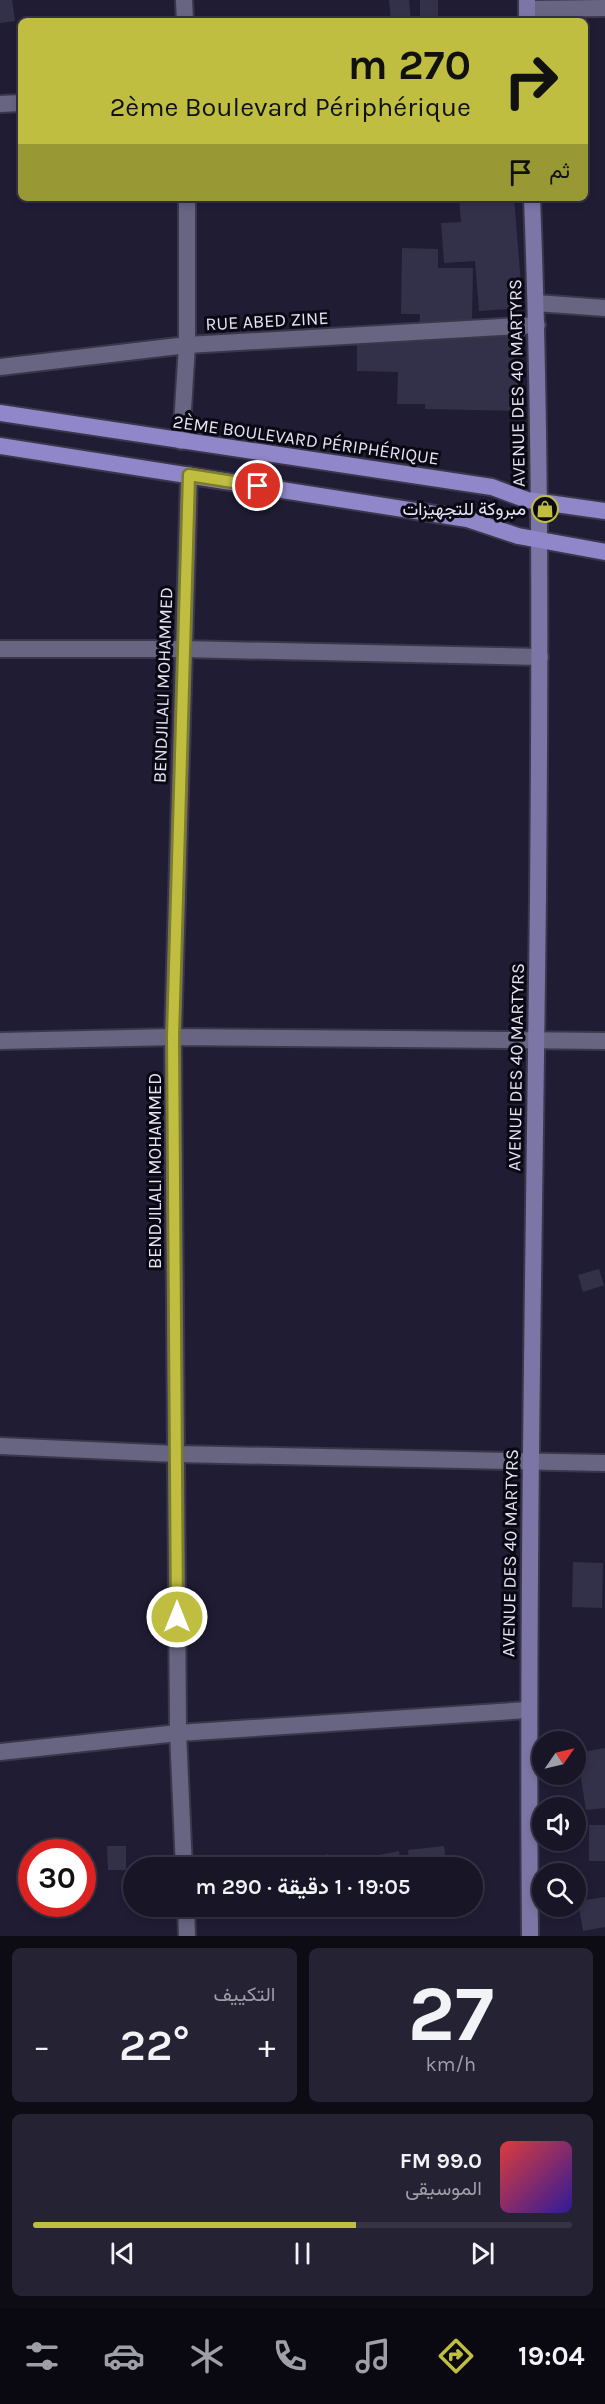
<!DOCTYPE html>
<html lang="ar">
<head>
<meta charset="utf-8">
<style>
	body { margin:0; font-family:Karla,Vazirmatn,sans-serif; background:#252233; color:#f1f3f6; direction:rtl; height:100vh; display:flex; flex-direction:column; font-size:22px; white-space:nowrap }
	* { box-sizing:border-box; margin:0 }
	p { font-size:20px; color:#9f9fa7 }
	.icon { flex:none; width:33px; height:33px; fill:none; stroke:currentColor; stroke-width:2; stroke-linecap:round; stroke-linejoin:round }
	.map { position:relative; height:1936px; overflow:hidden; direction:ltr }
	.drawer { display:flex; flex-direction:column; gap:12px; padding:12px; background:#0d0c15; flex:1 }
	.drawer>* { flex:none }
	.banner { position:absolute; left:18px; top:18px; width:570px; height:183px; border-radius:9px; box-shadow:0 3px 9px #0003,0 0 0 2px #363444; direction:rtl; background:#bfbe41; color:#111; overflow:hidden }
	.needle { width:39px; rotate:56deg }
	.buttons { position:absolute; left:532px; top:1731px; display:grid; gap:12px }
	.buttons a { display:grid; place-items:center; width:54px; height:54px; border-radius:50%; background:#181527; box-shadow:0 3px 9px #0003,0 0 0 2px #363444; font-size:30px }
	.speed { position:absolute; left:18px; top:1839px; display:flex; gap:12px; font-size:30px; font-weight:700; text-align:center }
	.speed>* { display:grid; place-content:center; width:78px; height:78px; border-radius:50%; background:#181527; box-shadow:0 3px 9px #0003,0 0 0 2px #363444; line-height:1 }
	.speed .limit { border:9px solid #d22; background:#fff; color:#111 }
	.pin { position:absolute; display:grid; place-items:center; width:51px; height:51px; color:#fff; margin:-26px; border:3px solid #fff; border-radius:50%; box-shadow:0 2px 6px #0007 }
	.me { position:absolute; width:66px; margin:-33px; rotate:0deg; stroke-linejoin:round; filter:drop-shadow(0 0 4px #0008) }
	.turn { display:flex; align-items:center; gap:21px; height:126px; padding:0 18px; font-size:27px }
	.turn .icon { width:78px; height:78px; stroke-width:2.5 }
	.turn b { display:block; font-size:42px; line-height:51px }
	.then { display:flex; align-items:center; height:57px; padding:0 18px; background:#0003; gap:12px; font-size:22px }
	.big { font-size:45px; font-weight:600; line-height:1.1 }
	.drawer .widget { flex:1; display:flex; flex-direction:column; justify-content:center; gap:9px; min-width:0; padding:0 21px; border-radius:9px; background:#252233 }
	.drawer .dial { align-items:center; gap:0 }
	.dial b { font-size:78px; line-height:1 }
	.song { display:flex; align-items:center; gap:18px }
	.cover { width:72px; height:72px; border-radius:9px; background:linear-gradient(135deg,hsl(0 70% 55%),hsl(250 70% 35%)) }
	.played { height:6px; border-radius:3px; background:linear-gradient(90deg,#bfbe41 60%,#363444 60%) }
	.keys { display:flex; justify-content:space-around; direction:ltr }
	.heat { display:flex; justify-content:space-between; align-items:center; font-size:33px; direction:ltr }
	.drawer .tiles { flex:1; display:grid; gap:12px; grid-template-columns:1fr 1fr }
	.widget:last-child { grid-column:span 2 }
	.trip { position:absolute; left:123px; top:1857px; width:360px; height:60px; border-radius:30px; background:#181527; box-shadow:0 3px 9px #0003,0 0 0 2px #363444; font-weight:600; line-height:60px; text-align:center; direction:rtl }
	.dock { display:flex; height:96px; justify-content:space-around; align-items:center; background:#0a0810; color:#9f9fa7 }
	.dock .icon { width:42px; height:42px }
	.dock .on { color:#bfbe41 }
	.dock b { font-size:27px; color:#f1f3f6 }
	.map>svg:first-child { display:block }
</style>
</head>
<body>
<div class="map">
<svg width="605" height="1936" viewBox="0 0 605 1936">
	<rect width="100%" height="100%" fill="#201c34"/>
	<g fill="#333049">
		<polygon points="0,0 12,0 15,21 0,23"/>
		<polygon points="389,0 409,0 411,21 391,21"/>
		<rect x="420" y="0" width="18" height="21"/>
		<polygon points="459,198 514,198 523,308 479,311 475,261 444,263 441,223 461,222"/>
		<polygon points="402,248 438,249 438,268 473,268 472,321 519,322 517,411 425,409 425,404 397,404 398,372 357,371 357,330 419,331 420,314 401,314"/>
		<polygon points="599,1269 604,1285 583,1292 578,1275"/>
		<polygon points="573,1562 603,1563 602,1608 572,1607"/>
		<polygon points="605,1748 605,1808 586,1810 577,1753"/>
		<rect x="589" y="1825" width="16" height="36"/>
		<polygon points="107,1846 126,1846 126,1870 108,1870"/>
		<polygon points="444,1846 447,1868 409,1868 408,1850"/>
		<polygon points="399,1851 402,1868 382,1868 379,1855"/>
		<polygon points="328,1854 332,1868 310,1868 308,1859"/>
		<polygon points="605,1897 605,1927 583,1931 578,1901"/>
	</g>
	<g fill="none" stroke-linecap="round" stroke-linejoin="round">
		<defs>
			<g id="minor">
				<polyline points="184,0 185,21"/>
				<polyline points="527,9 605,8"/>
				<polyline points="0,104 21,103"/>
				<polyline points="536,303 605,308"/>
				<polyline points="0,367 187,345 537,325"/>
				<polyline points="181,441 187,345 187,198"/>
				<polyline points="0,649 183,649 540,657"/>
				<polyline points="0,1041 173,1037 605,1041"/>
				<polyline points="0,1446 177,1454 605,1463"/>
				<polyline points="0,1752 178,1733 528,1710"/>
				<polyline points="184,1868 178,1733 173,1037 189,475"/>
				<polyline points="186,1906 187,1936"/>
			</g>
			<g id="secondary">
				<polyline points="527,0 527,21"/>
				<path d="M530 1936C527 1590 534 1243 538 897 540 664 541 431 532 198"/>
			</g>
			<g id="primary">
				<polyline points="0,413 492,487 527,500 605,511"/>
				<polyline points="0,446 467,519 518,536 605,552"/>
			</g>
		</defs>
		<use href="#minor" stroke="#3a374b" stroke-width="20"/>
		<use href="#secondary" stroke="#3a374b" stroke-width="20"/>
		<use href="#primary" stroke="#3a374b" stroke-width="20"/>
		<use href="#minor" stroke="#676581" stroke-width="16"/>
		<use href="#secondary" stroke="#7b76a5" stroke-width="16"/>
		<use href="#primary" stroke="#8f87ca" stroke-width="16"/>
	</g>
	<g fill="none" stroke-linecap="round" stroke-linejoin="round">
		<defs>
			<polyline id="route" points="177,1617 173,1037 189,475 258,486"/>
		</defs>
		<use href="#route" stroke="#7c7c2a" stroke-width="15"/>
		<use href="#route" stroke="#bfbe41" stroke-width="10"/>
	</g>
	<defs>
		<symbol id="shop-ring" viewBox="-11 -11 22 22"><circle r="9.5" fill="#0a0813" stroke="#bfbe41" stroke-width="1.5"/><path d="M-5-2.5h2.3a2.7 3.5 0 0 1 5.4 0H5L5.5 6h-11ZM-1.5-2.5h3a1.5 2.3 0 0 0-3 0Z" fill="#bfbe41"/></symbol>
	</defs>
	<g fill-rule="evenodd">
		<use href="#shop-ring" x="530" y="494" width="30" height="30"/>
	</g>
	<g text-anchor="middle" stroke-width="6" stroke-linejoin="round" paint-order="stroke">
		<g font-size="18" fill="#e5e4f5" stroke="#0a0813">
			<text transform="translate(267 321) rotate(-3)" y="6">RUE ABED ZINE</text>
			<text transform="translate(517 383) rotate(-91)" y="6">AVENUE DES 40 MARTYRS</text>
			<text transform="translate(306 440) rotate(8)" y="6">2ÈME BOULEVARD PÉRIPHÉRIQUE</text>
			<text transform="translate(163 685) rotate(-88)" y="6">BENDJILALI MOHAMMED</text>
			<text transform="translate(516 1067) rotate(-89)" y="6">AVENUE DES 40 MARTYRS</text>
			<text transform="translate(155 1171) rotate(-90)" y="6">BENDJILALI MOHAMMED</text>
			<text transform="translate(510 1553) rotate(-89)" y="6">AVENUE DES 40 MARTYRS</text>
		</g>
		<g font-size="18" fill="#e5e4f5" stroke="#0a0813" text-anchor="end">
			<text x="526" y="515">مبروكة للتجهيزات</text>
		</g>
	</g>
</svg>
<div class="buttons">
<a><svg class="needle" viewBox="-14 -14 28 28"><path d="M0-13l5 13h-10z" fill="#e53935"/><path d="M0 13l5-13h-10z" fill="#9f9fa7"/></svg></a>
<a><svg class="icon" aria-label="sound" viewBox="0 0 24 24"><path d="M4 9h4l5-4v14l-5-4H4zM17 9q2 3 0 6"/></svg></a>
<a><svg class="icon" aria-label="search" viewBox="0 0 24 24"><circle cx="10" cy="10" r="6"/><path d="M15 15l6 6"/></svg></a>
</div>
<div class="speed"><div class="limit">30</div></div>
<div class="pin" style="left:258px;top:486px;background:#d93025"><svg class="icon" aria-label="arrive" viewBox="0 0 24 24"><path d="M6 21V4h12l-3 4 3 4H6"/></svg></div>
<svg class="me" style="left:177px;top:1617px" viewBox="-20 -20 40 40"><circle r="17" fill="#bfbe41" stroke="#fff" stroke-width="3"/><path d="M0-11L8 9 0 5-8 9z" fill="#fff"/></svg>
<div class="trip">19:05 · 1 دقيقة · 290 m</div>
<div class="banner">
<div class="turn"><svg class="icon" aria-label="right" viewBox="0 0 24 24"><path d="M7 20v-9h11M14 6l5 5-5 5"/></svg><div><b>270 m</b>2ème Boulevard Périphérique</div></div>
<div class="then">ثم<svg class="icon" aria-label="arrive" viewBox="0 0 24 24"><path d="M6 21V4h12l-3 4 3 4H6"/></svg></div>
</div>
</div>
<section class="drawer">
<div class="tiles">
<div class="widget dial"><b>27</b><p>km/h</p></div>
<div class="widget"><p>التكييف</p>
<div class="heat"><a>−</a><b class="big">22°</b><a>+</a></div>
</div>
<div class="widget">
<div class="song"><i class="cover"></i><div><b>99.0 FM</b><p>الموسيقى</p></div></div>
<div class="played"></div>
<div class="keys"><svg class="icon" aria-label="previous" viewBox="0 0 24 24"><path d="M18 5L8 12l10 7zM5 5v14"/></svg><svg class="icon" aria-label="pause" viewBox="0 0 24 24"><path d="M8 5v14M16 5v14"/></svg><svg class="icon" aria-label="next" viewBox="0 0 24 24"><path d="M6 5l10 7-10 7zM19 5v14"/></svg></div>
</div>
</div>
</section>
<nav class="dock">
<b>19:04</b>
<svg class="icon on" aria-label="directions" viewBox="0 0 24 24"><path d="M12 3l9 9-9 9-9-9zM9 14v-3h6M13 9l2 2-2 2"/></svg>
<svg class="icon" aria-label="music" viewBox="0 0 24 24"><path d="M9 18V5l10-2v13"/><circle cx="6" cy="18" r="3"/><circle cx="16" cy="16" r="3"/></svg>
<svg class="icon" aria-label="phone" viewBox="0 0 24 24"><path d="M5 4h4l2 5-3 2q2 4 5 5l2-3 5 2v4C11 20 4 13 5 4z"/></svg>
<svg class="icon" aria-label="climate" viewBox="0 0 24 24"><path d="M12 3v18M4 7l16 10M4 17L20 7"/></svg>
<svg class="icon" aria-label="car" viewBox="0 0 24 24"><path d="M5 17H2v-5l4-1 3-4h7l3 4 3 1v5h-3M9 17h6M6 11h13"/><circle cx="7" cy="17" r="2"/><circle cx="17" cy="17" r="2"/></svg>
<svg class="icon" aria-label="filters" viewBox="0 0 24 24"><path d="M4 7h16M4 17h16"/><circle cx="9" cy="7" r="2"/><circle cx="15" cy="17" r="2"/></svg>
</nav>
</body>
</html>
